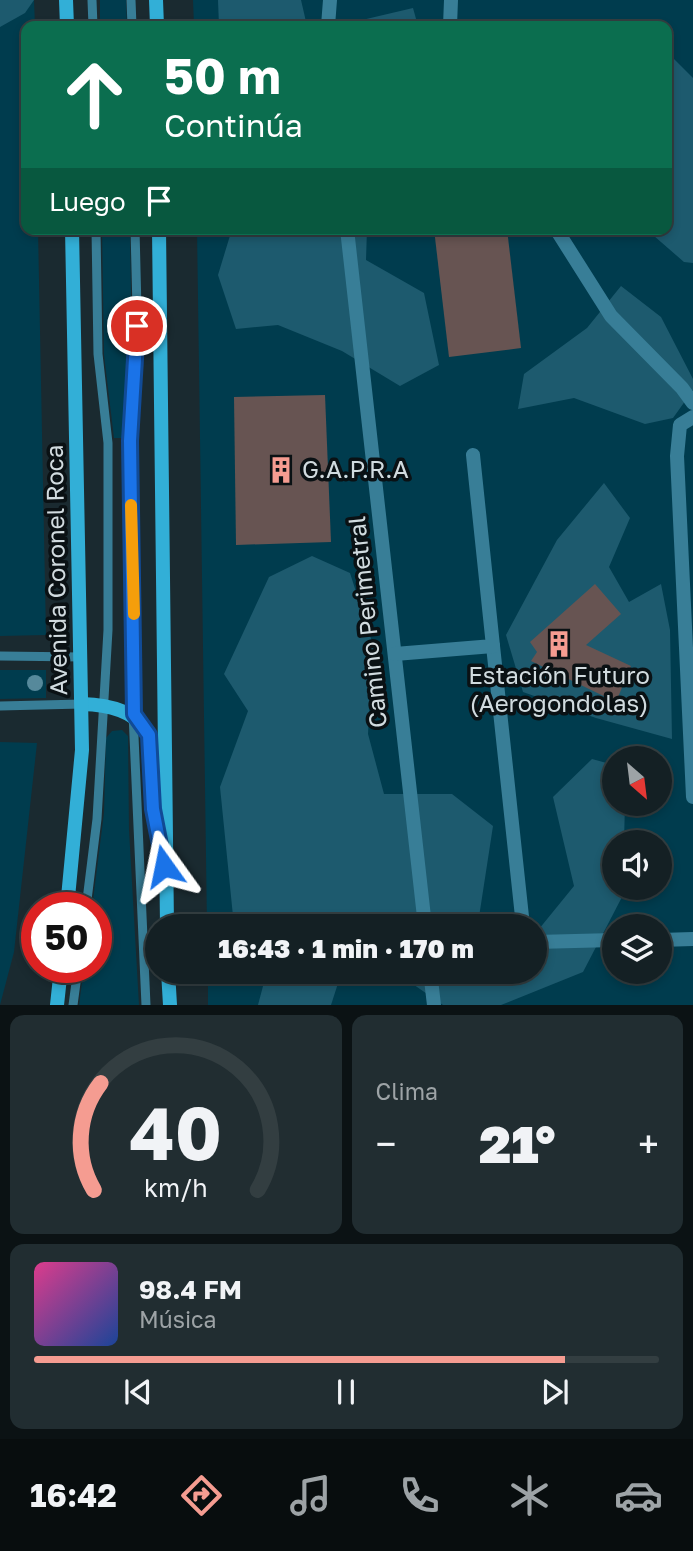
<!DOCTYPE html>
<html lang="es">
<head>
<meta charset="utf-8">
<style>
	body { margin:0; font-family:"Golos Text",sans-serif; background:#212d31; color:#f1f3f6; height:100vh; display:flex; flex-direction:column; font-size:26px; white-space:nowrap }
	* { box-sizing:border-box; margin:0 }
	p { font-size:23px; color:#9da3a6 }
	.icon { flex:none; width:38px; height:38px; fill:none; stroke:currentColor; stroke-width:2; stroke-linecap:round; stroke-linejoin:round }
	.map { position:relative; height:1005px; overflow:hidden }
	.side { display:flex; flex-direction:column; gap:10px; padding:10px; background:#0b1214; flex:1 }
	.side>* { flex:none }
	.top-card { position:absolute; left:21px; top:21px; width:651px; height:214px; border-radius:14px; box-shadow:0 4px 10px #0003,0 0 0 2px #333e41; background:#0b6e4f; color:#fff; overflow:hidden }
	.needle { width:46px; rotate:152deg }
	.buttons { position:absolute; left:602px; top:746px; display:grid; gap:14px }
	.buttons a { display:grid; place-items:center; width:70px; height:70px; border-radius:50%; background:#142024; box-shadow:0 4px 10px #0003,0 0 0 2px #333e41; font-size:35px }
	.speed { position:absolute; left:21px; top:892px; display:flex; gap:14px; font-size:35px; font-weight:700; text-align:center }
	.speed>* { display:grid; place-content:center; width:91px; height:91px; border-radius:50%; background:#142024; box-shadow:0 4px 10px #0003,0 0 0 2px #333e41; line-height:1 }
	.speed .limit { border:10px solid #d22; background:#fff; color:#111 }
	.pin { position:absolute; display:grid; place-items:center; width:60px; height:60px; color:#fff; margin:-30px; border:4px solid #fff; border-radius:50%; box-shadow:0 2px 7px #0007 }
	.me { position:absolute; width:77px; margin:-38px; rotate:348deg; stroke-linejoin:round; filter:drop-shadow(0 0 5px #0008) }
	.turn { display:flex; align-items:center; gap:24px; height:147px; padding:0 28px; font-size:32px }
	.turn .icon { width:91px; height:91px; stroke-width:2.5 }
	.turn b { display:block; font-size:49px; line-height:60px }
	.then { display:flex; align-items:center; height:66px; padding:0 28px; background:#0003; gap:14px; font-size:26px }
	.big { font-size:52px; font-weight:800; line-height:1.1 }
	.side .tile { flex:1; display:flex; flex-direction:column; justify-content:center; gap:10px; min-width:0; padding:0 24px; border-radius:14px; background:#212d31 }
	.side .dial { align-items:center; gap:0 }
	.dial svg { height:182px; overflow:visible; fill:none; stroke:#333e41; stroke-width:7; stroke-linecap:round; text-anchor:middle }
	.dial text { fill:#f1f3f6; stroke:none }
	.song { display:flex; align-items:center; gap:21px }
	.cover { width:84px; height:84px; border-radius:10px; background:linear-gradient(135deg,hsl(330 70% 55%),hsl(220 70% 35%)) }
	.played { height:7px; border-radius:4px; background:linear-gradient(90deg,#f59c91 85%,#333e41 85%) }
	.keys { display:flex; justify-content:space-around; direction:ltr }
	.heat { display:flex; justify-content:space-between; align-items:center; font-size:38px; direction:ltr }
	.side .tiles { flex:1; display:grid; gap:10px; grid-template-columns:1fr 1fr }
	.tile:last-child { grid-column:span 2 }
	.trip { position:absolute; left:145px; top:914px; width:402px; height:70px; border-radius:35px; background:#142024; box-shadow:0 4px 10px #0003,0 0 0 2px #333e41; font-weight:800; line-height:70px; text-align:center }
	.dock { display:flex; height:112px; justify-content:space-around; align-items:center; background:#080d0e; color:#9da3a6 }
	.dock .icon { width:49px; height:49px }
	.dock .on { color:#f59c91 }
	.dock b { font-size:32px; color:#f1f3f6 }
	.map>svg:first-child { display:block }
</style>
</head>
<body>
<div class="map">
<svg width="693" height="1005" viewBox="0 0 693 1005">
	<rect width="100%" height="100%" fill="#1a2a30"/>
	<g fill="#003c4e" fill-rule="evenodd">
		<polygon points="0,0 34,0 35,26 26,26 26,229 38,229 46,635 0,636"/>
		<polygon points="100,0 126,0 127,26 100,26"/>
		<path d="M193 0H693V1005H208V971H536V926H207L197 229H667V26H194ZM614 758H660V803H614ZM614 842H660V887H614ZM614 926H660V971H614Z"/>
		<polygon points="102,229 130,229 132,353 125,438 114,438 104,355"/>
		<polygon points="0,670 46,670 46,698 0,699"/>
		<polygon points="122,730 128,736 129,830 139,1005 79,1005 84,968 96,968 96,908 92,908 104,813 106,738 112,731"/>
		<polygon points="0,742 37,743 14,952 0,1005"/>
	</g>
	<g fill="#1d5a6e">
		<polygon points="0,0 34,0 25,13 0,27"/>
		<polygon points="218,0 301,0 307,26 219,26"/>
		<polygon points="413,8 418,26 351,26 362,20"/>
		<polygon points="667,52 693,78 693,263 684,262 646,229 667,229"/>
		<polygon points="232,229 367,229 366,260 424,293 439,365 400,386 342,351 278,325 236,329 218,275"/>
		<polygon points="621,286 661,317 693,379 693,390 673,418 645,424 574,398 518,409 524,374 587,328"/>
		<polygon points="604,483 630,518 609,567 629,602 661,584 670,630 672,739 596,718 523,692 506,635 557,540"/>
		<polygon points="312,556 350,573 373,645 368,734 384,794 452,794 493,826 479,917 522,926 395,926 395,923 385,926 234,926 220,787 248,711 224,674 269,577"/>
		<polygon points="592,759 614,765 614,803 625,803 624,842 614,842 614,887 622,887 622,897 583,972 501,1005 443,1005 394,971 536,971 536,928 539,929 574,886 553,797"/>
		<polygon points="267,971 342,971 331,1005 258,1005"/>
	</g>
	<g fill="#675452">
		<polygon points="434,229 507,229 521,348 449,357"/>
		<polygon points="325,395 331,542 236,545 234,397"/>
		<polygon points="595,584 621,614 586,645 631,666 616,702 531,661 537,652 530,642"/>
	</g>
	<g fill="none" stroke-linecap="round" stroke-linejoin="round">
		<g stroke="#387e97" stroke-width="9">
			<polyline points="92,0 93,26"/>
			<polyline points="131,0 132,26"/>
			<polyline points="135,229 138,350 129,441 133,714 146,1005"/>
			<polyline points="0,656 82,657"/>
			<polyline points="0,706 82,704"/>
			<polyline points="86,908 97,819 108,630 108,443 98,354 96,229"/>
			<polyline points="73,1005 78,968"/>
		</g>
		<g stroke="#387e97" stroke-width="14">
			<polyline points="328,26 330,0"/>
			<polyline points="450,26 451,0"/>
			<polyline points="347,229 425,926"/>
			<polyline points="556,229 611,316 682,388 693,403"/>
			<polyline points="693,417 680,425 677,456 693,797"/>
			<polyline points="493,646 523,926"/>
			<polyline points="395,654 493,646 473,455"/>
			<polyline points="660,940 693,939"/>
			<polyline points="536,942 614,940"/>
			<polyline points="430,971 434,1005"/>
		</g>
		<g stroke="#32afd7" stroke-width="14">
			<polyline points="66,0 67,26"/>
			<polyline points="156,0 157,26"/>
			<polyline points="159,229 167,926"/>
			<path d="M82 704C177 707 144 767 158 836"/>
			<polyline points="67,908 82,750 72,229"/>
			<polyline points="168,971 170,1005"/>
			<polyline points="57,1005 61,968"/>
		</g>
	</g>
	<circle fill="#56899b" cx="35" cy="683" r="8"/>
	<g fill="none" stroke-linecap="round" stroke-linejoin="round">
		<defs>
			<polyline id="route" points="137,326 130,441 134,714 149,735 153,809 164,866"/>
		</defs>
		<use href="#route" stroke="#114b97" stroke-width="18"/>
		<use href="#route" stroke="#1a73e8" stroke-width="12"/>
		<polyline stroke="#f59e0b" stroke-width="12" points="131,505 134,614"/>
	</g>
	<defs>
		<symbol id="building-bare" viewBox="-9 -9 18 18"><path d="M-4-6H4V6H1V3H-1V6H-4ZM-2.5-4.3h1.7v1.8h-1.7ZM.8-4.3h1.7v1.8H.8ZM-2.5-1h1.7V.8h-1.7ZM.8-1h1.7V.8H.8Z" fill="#f59c91" stroke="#0a1114" stroke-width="2.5" paint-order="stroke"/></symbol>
	</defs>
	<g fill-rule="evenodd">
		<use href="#building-bare" x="262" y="451" width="38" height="38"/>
		<use href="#building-bare" x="540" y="625" width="38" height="38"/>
	</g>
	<g text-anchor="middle" stroke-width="7" stroke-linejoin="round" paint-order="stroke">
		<g font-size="24" fill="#d1dbdf" stroke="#0a1114" text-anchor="start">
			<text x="302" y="478">G.A.P.R.A</text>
			<text x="559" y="684" text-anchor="middle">Estación Futuro<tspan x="559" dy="28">(Aerogondolas)</tspan></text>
		</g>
		<g font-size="24" fill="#d1dbdf" stroke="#0a1114">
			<text transform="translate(57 570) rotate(-91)" y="8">Avenida Coronel Roca</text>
			<text transform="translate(368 622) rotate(-96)" y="8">Camino Perimetral</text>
		</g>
	</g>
</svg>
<div class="buttons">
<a><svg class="needle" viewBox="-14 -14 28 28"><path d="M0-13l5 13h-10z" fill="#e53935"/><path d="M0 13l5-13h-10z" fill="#9da3a6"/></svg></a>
<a><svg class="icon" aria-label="sound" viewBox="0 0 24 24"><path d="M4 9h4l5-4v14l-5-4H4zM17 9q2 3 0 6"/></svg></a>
<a><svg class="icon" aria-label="layers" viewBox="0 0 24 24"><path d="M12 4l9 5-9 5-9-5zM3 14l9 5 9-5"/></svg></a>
</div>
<div class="speed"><div class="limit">50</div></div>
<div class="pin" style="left:137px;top:326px;background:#d93025"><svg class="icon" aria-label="arrive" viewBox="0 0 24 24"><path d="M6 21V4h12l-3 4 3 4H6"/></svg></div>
<svg class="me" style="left:164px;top:866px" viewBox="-20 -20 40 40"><path d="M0-17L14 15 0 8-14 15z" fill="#1a73e8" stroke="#fff" stroke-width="4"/></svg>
<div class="trip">16:43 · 1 min · 170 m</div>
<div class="top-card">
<div class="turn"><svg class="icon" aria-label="ahead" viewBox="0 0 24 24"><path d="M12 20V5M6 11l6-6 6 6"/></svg><div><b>50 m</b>Continúa</div></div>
<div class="then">Luego<svg class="icon" aria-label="arrive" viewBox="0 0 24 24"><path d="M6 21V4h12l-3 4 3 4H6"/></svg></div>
</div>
</div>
<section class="side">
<div class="tiles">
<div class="tile dial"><svg viewBox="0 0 100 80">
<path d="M14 69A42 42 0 1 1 86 69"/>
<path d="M14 69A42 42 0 0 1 17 22" stroke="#f59c91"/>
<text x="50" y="56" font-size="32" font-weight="700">40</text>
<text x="50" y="72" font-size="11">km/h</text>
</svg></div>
<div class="tile"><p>Clima</p>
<div class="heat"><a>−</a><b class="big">21°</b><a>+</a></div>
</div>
<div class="tile">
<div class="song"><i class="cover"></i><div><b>98.4 FM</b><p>Música</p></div></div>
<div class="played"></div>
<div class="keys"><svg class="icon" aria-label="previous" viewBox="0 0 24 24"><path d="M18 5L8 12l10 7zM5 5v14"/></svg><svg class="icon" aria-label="pause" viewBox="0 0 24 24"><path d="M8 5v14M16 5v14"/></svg><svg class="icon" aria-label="next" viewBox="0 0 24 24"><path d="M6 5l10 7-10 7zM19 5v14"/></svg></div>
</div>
</div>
</section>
<nav class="dock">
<b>16:42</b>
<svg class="icon on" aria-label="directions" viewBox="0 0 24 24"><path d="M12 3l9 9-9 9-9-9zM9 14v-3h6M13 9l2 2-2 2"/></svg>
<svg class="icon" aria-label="music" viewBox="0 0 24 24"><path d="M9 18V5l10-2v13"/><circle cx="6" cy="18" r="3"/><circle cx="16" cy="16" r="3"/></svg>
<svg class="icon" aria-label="phone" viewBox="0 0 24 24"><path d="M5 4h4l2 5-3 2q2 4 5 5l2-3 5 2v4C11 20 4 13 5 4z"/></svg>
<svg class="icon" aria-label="climate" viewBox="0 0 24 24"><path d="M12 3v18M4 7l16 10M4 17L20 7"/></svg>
<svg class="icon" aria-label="car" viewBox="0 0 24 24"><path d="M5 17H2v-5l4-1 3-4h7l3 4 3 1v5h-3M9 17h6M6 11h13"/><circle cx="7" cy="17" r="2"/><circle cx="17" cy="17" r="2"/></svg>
</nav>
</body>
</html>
